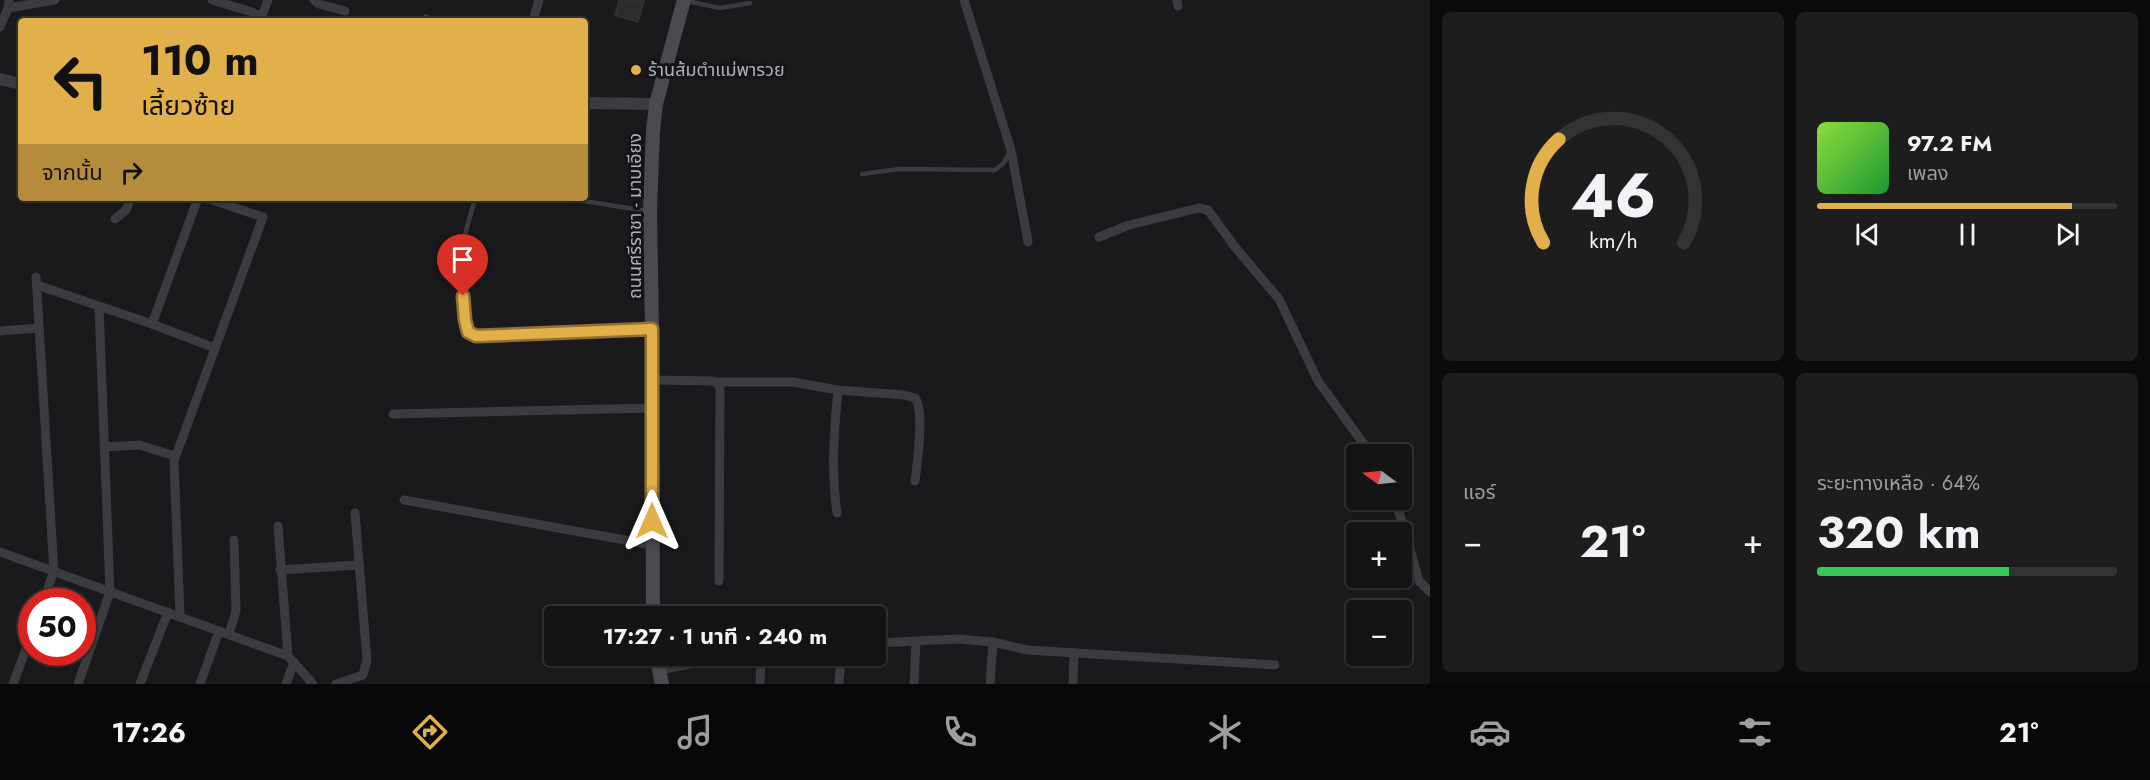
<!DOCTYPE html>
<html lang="th">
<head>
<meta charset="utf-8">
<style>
	body { margin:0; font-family:Jost,"Noto Sans Thai",sans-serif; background:#1d1d1e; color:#f1f3f6; height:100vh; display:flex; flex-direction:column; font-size:22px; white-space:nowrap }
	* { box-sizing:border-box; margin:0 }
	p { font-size:20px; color:#9d9ea0 }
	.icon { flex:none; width:33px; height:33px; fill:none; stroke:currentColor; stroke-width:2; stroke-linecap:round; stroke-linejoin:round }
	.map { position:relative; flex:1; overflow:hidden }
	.side { display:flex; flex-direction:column; gap:12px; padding:12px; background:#0b0b0c; width:720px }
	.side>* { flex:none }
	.banner { position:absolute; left:18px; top:18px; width:570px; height:183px; border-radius:6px; box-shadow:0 2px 4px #0004,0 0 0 2px #333334; background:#e2b04b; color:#111; overflow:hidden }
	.needle { width:39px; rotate:285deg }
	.fabs { position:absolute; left:1346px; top:444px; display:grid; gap:12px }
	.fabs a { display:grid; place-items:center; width:66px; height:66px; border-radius:6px; background:#141415; box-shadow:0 2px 4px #0004,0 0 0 2px #333334; font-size:30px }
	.speed { position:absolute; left:18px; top:588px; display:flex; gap:12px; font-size:30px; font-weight:700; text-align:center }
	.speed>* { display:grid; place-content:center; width:78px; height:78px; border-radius:50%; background:#141415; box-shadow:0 2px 4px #0004,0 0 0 2px #333334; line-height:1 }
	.speed .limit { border:9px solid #d22; background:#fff; color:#111 }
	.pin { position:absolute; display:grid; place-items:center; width:51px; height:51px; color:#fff; margin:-62px -26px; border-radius:50% 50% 50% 0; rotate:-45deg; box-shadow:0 0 6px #0007 }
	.pin .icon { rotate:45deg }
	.me { position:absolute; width:66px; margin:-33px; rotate:0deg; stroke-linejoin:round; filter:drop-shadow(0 0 4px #0008) }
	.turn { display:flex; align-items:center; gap:21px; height:126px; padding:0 24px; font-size:27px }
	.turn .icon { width:78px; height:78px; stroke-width:2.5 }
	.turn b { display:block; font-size:42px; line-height:51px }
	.then { display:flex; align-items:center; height:57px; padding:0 24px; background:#0003; gap:12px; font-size:22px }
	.big { font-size:45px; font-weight:700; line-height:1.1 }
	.side .tile { flex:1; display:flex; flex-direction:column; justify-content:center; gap:9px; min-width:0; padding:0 21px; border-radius:9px; background:#1d1d1e }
	.side .dial { align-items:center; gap:0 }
	.dial svg { height:156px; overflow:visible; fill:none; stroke:#333334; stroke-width:7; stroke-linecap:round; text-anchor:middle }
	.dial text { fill:#f1f3f6; stroke:none }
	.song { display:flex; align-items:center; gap:18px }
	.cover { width:72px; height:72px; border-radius:9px; background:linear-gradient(135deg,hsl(90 70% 55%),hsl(130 70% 35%)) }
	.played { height:6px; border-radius:3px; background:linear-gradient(90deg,#e2b04b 85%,#333334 85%) }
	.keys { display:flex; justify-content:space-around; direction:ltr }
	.heat { display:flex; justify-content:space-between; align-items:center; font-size:33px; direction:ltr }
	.charge { height:9px; border-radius:4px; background:linear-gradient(90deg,#34c759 64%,#333334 0) }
	.side .tiles { flex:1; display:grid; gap:12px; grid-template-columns:repeat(2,1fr) }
	.trip { position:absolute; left:544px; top:606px; width:342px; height:60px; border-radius:6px; background:#141415; box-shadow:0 2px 4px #0004,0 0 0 2px #333334; font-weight:700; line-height:60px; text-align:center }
	.tabs { display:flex; height:96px; justify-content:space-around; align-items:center; background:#080808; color:#9d9ea0 }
	.tabs .icon { width:42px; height:42px }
	.tabs .selected { color:#e2b04b }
	.tabs b { font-size:27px; color:#f1f3f6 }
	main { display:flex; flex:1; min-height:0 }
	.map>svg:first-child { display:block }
</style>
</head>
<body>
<main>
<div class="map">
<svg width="1430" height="684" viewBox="0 0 1430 684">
	<rect width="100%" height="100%" fill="#1a1a1c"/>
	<polygon fill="#2d2d2f" stroke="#343437" stroke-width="1.5" points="619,0 644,0 638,22 615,15"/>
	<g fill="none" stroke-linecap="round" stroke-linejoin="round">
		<g stroke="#3b3c40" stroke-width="4.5">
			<polyline points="687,1 720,8 750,3"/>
			<polyline points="862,174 900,169 995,170 1004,163 1009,153"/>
			<path d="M475 198C472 212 467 225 464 239 460 262 462 310 468 332L476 336 527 335 650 329"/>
			<polyline points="565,198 647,211"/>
		</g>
		<g stroke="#3b3c40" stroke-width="9">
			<polyline points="212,0 252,12 257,15 259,21"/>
			<polyline points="314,0 319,4 345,11"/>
			<polyline points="964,0 1011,150 1028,242"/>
			<polyline points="1177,0 1178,6"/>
			<polyline points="8,8 55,0"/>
			<polyline points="260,21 268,0"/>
			<polyline points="426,21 426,19"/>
			<polyline points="533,21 539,0"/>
			<polyline points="0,27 8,8 9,0"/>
			<polyline points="115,219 126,210 131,198"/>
			<polyline points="1099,237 1129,225 1199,208 1208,210 1235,247 1279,299 1318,381 1371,454"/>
			<polyline points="36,277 54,571 43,602"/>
			<polyline points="37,285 152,324 215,348"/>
			<polyline points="152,324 198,198"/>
			<polyline points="0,331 39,328"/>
			<polyline points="652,380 714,381 720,386 719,581"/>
			<path d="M717 382H793L838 390 904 395 915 398C925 411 917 464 915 481"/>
			<polyline points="393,414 652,408"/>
			<polyline points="104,447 139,445 175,456"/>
			<polyline points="404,500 652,545"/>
			<polyline points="1394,500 1400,515 1419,581 1430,592"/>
			<path d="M837 513C831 472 834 431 838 390"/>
			<polyline points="278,526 288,656"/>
			<polyline points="0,552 288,656 313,684"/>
			<polyline points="280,570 359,565"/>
			<polyline points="180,616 174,461 263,217 206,198"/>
			<polyline points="229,634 236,611 234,540"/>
			<polyline points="876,643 957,639 993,642 1027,650 1275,665"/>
			<polyline points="657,659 675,656"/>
			<polyline points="659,670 710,660 719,656"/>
			<polyline points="13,684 32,633"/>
			<polyline points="78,684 110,592 99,307"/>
			<polyline points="140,684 168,612"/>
			<polyline points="200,684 219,631"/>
			<polyline points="286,684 294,662"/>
			<polyline points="336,684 363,675 367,660 355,513"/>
			<polyline points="760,684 761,656"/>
			<polyline points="839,684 841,656"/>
			<polyline points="914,684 916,642"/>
			<polyline points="990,684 993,642"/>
			<polyline points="1073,684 1074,653"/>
		</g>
		<g stroke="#3b3c40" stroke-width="12">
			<polyline points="0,79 21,84"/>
			<polyline points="585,103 656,104"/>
		</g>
		<g stroke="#494b50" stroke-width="14">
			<polyline points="653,616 652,329 650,211 653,131 656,104 684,0"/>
			<polyline points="656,656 662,684"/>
		</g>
	</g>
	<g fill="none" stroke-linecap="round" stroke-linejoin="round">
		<defs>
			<polyline id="route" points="463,296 465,320 468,332 476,336 652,329 652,521"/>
		</defs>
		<use href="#route" stroke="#937231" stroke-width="15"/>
		<use href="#route" stroke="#e2b04b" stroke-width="10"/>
	</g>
	<circle fill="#e2b04b" stroke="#151517" stroke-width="2" cx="636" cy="70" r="6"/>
	<g text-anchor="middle" stroke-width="6" stroke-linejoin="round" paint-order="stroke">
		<g font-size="18" fill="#adb1ba" stroke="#151517" text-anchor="start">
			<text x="648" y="76">ร้านส้มตำแม่พารวย</text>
		</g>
		<g font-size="18" fill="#adb1ba" stroke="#151517">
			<text transform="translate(635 216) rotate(-90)" y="6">ถนนศรีราชา - มาบเอียง</text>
		</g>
	</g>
</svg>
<div class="fabs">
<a><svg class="needle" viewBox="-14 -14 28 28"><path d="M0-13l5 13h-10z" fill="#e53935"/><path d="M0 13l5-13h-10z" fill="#9d9ea0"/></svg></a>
<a>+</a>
<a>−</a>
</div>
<div class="speed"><div class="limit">50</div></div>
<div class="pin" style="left:463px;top:296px;background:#d93025"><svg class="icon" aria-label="arrive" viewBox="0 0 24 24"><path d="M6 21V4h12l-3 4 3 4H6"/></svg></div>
<svg class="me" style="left:652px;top:521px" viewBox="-20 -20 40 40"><path d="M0-17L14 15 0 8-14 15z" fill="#e2b04b" stroke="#fff" stroke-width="4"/></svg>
<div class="trip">17:27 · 1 นาที · 240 m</div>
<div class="banner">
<div class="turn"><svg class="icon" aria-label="left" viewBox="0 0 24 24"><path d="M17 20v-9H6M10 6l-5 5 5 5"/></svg><div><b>110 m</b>เลี้ยวซ้าย</div></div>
<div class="then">จากนั้น<svg class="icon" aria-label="right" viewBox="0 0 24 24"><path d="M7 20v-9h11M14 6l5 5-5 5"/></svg></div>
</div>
</div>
<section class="side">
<div class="tiles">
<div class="tile dial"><svg viewBox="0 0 100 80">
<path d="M14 69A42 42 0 1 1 86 69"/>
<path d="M14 69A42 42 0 0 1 22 16" stroke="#e2b04b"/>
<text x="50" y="56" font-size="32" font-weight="700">46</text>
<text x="50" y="72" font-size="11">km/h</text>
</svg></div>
<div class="tile">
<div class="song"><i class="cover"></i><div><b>97.2 FM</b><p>เพลง</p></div></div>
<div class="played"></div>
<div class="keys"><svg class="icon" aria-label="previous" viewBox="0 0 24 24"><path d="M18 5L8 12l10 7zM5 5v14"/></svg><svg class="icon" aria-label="pause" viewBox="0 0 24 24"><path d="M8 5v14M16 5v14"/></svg><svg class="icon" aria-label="next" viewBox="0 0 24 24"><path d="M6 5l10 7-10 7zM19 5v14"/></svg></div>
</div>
<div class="tile"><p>แอร์</p>
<div class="heat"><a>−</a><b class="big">21°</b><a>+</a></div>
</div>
<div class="tile"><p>ระยะทางเหลือ · 64%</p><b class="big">320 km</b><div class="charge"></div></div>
</div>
</section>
</main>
<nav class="tabs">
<b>17:26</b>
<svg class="icon selected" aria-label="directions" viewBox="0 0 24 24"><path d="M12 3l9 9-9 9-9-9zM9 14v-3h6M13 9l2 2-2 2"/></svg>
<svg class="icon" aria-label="music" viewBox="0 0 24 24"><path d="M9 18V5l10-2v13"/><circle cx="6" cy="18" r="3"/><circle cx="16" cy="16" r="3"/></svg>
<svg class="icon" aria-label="phone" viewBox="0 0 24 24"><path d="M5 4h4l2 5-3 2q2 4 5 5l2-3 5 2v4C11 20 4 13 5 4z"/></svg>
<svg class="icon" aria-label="climate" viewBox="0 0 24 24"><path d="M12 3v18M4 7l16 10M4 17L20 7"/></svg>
<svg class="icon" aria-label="car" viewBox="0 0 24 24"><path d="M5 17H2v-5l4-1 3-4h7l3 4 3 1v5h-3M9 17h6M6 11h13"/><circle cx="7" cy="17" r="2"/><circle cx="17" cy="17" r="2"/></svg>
<svg class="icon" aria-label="filters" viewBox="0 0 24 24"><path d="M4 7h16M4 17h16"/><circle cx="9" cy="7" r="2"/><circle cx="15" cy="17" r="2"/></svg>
<b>21°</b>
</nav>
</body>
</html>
